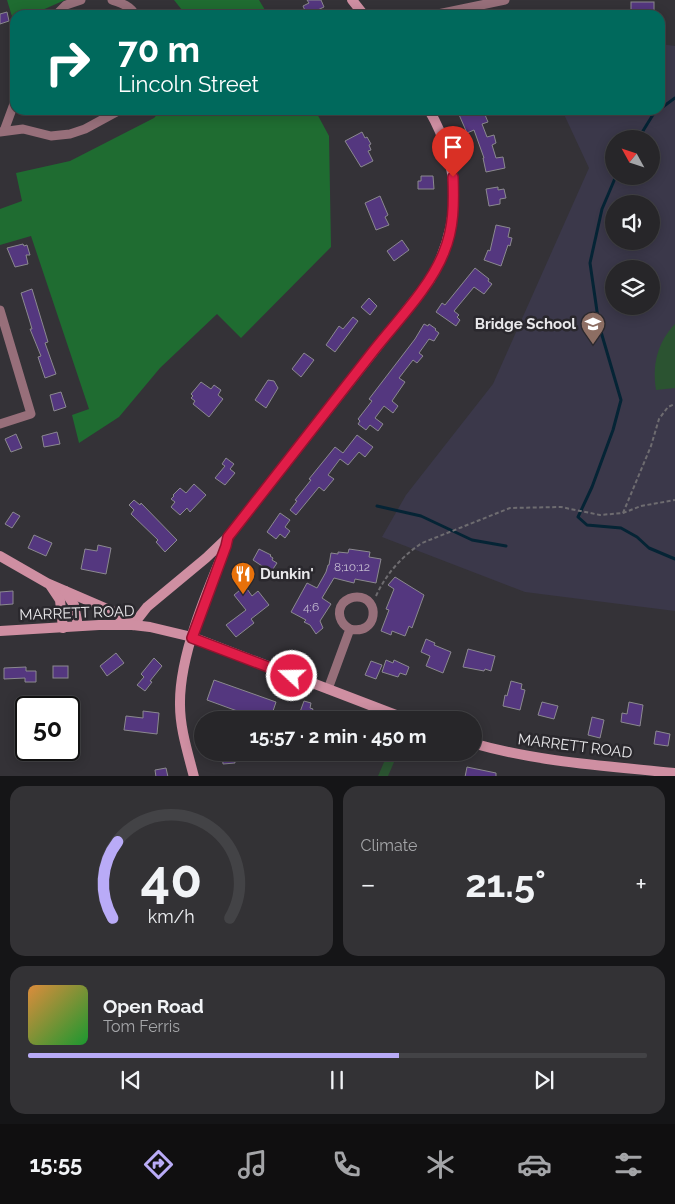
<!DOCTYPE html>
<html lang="en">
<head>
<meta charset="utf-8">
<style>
	body { margin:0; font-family:Raleway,sans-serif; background:#333235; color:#f1f3f6; height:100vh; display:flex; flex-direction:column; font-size:19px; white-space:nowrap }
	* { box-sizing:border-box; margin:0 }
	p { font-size:16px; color:#a4a5a8 }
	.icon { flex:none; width:28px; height:28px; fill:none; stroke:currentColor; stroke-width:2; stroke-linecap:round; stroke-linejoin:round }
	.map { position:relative; height:776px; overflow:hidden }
	.panel { display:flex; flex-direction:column; gap:10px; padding:10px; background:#151517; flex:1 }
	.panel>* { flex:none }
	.guide { position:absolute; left:10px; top:10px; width:655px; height:105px; border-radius:15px; box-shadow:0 2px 12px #0003,0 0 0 1px #434346; background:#00695c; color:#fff; overflow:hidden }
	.needle { width:32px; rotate:310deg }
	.buttons { position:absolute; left:605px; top:130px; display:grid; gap:10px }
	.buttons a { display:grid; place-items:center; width:55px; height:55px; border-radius:50%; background:#272629; box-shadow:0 2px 12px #0003,0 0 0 1px #434346; font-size:25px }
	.speed { position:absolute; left:15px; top:696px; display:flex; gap:10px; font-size:25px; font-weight:700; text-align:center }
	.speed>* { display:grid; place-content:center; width:65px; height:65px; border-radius:50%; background:#272629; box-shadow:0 2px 12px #0003,0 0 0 1px #434346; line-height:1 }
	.speed .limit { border:2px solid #111; border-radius:8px; background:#fff; color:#111 }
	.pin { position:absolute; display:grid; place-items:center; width:42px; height:42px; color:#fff; margin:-51px -21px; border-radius:50% 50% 50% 0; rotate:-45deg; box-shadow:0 0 5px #0007 }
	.pin .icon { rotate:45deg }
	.me { position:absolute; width:55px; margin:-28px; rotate:291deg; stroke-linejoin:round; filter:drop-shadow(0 0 4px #0008) }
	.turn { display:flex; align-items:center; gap:18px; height:105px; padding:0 25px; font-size:22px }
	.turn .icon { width:65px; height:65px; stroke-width:2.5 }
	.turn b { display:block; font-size:35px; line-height:42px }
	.big { font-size:38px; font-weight:700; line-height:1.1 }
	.panel .tile { flex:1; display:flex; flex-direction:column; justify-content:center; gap:8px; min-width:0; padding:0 18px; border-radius:15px; background:#333235 }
	.panel .dial { align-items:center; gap:0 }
	.dial svg { height:130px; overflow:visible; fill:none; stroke:#434346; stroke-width:7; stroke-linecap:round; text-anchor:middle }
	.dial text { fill:#f1f3f6; stroke:none }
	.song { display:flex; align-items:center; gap:15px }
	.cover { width:60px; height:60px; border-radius:8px; background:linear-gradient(135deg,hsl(30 70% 55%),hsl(130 70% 35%)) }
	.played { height:5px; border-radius:2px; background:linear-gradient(90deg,#b9abf7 60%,#434346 60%) }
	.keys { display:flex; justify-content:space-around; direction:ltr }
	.heat { display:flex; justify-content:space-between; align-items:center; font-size:28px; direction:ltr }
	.panel .tiles { flex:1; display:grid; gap:10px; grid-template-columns:1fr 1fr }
	.tile:last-child { grid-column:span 2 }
	.trip { position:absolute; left:194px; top:711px; width:288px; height:50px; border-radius:25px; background:#272629; box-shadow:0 2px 12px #0003,0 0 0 1px #434346; font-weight:700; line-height:50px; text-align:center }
	.tabs { display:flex; height:80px; justify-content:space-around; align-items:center; background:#100f10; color:#a4a5a8 }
	.tabs .icon { width:35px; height:35px }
	.tabs .active { color:#b9abf7 }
	.tabs b { font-size:22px; color:#f1f3f6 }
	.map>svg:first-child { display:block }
</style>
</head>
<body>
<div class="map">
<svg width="675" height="777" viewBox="0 0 675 777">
	<rect width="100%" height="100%" fill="#343237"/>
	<path fill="#3b384a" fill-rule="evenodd" d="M660 44 675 46V611L525 592 382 537 406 495 493 384 589 168 562 110H660ZM614 139H651V176H614ZM614 204H651V241H614ZM614 269H651V306H614Z"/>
	<g fill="#2b5331">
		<path d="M675 324V388L656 390C652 365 657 343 675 324Z"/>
		<polygon points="388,753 398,753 388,776 378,776"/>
	</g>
	<g fill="#1f6c31">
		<polygon points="7,0 65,0 31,15 15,15 14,23"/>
		<polygon points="174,0 259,0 268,15 186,15"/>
		<polygon points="161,110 315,110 329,136 331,247 241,338 217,314 160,368 119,417 79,443 72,415 89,409 31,236 0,245 0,209 22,201 16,173 70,161 154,118"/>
	</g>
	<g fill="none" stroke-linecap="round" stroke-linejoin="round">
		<g stroke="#052435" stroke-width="3">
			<polyline points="660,109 675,98"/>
			<polyline points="638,139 654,113 658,110"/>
			<polyline points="616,176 602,209 590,263 599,325 621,400 613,430 592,487 578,517 587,525 621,528 637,537 649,548 675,559"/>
			<polyline points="377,506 421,516 472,540 506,546"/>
		</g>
	</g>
	<g fill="#54377f" stroke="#8b898f">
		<polygon points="307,0 321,0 324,7 307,15 303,6 309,3"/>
		<rect x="631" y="2" width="23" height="13"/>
		<polygon points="7,12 9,21 0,24 0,14"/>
		<polygon points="457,110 483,110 488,122 482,124 487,137 494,135 496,143 492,145 496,158 503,157 505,168 486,172 483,158 484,158 474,130 467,133"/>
		<polygon points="362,132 365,138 367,137 371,144 369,145 371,150 368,151 373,161 361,167 345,141"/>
		<polygon points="421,176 433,176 434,189 418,189 418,181 421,181"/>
		<polygon points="498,187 498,190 504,189 506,198 500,199 500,204 489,206 486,189"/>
		<polygon points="380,196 388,215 385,217 389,225 376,230 365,203"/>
		<polygon points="496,225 510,228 508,237 512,238 510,246 508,245 501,266 484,260 488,250 490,251"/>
		<polygon points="402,240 409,250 394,261 387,251"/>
		<polygon points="23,244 24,246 27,245 30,255 26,255 28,264 15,267 7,248"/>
		<polygon points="475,268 489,279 488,281 492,284 484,294 474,287 454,311 459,315 457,317 460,320 456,326 436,312 442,303 445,305"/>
		<polygon points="32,289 48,342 45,343 56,374 45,378 38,357 41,356 30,329 32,329 30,322 21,293"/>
		<polygon points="369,298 377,306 370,315 361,307"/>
		<polygon points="353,317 358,321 335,352 326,345 339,326 343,329"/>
		<polygon points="424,324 428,326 429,324 436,329 435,330 439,333 434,341 429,339 419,353 423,356 417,363 413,360 399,378 405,382 392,401 398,406 393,413 384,406 375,418 383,424 378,431 370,425 366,430 358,424 360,421 358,419 372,401 369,399 415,339"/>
		<polygon points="304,353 314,360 301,377 292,369"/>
		<polygon points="268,380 274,381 278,388 266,408 255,400"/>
		<polygon points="201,382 211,389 214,385 221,390 218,395 223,399 209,417 193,404 195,401 191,398 193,396 191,394"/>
		<polygon points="61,392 66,407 54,411 50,395"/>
		<polygon points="57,432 60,444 44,447 42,436"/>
		<polygon points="16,434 22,448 11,452 5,439"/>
		<polygon points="357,435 373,447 365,457 359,452 348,465 340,459 328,475 334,479 324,491 319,487 296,515 290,510 297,501 295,500 311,480 309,479 335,447 343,453"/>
		<polygon points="226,458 234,464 230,469 235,473 225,485 215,478 225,466 222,464"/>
		<polygon points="194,484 206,495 190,512 187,508 180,515 171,507 175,502 171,499 174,496 173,495 180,488 186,493"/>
		<polygon points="134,500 140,505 141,503 177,540 165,552 156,542 158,540 131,514 134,510 129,505"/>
		<polygon points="13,512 20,516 12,528 5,524"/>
		<polygon points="280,513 290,520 285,527 290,531 285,538 280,534 276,539 267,532"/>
		<polygon points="34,535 52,543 46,556 28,548"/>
		<polygon points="98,545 111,548 106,574 81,569 85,549 97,551"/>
		<polygon points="259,549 271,555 270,556 273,558 272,560 277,563 271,572 253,560"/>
		<polygon points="349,549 370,552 369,557 381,559 376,583 355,579 354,583 334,578 322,598 331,604 320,621 323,628 316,634 310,625 304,622 306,620 291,612 307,583 317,588 326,572 328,565 329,565 331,553 338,554 338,552 348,553"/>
		<polygon points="395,577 424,595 412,628 409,626 405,636 392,631 391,635 381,631 389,610 386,609 394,589 388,585"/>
		<polygon points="245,586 252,596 258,591 269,605 251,619 254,623 236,637 226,625 246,610 234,595"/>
		<polygon points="13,591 13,604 0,605 0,592"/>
		<polygon points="426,639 435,643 434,645 451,652 443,673 426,666 430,656 421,652"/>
		<polygon points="468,649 495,656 491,671 485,669 484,671 463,667"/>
		<polygon points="116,653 124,663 107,676 100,666"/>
		<polygon points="154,658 162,666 150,681 152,682 145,691 137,685 144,677 141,674"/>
		<polygon points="386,660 393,663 394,660 409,667 406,675 400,673 398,677 382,672"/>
		<polygon points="371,661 382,665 376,679 365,675"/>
		<rect x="53" y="666" width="15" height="12"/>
		<polygon points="26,667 26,671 36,671 36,682 25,682 25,678 4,679 4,668"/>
		<polygon points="214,680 276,702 270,720 262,720 207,700"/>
		<polygon points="511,681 522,684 521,689 525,690 520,710 503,706 505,695 507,696"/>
		<polygon points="304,701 311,703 310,708 313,709 309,720 301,720 303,713 300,712"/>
		<polygon points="542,702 558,706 554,719 538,715"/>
		<polygon points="629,702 643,705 640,726 621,722 622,713 627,714"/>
		<polygon points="143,711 159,713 157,734 124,730 126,716 143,718"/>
		<polygon points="592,717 604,720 600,738 588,735"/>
		<polygon points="656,731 670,734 668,746 654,744"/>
		<polygon points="222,752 234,752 235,763 223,764"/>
		<polygon points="467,767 496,773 496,777 465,777"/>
		<polygon points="166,768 168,777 156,777 155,770"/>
	</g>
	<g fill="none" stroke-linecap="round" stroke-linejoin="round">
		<g stroke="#6e6c70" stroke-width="2" stroke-dasharray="4 2.5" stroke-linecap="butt">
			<polyline points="623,513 651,446 659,419 668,407 675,404"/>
			<path d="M376 596C386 574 402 556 422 543L510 508 561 507 600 515 623 513 641 506 675 500"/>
		</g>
		<g stroke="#976f7a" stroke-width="9">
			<path d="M112 0C121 3 131 6 135 15"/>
			<polyline points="56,15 66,5 81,0"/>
			<polyline points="433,15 505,0"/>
			<polyline points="4,131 15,101"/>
			<polyline points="0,132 23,129 51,136 70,134 85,129 120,110"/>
			<polyline points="0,310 31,414 0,424"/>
			<path d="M328 689 350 629C340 624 336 612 343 603 347 599 352 597 357 597 381 597 378 636 350 629"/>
		</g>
		<g stroke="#cf8fa2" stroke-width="10">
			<polyline points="352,0 364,15"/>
			<polyline points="0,556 47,583 112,611 133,625 147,607 206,558 227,538"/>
			<polyline points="50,585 60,600 63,628"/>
			<polyline points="65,591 74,605 78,626"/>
			<polyline points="0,631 99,625 133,625 150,627 192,637 409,720"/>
			<path d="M472 743C538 762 607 766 675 773"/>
			<path d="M194 777C188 753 180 729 180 705 179 656 207 591 226 546L228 537 430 280C462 223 462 167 429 110"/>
		</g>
	</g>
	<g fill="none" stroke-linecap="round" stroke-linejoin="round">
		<defs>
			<path id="route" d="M292 676 192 638 226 546 228 537C276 476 324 415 371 354 395 323 430 288 444 252 454 228 454 203 453 177"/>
		</defs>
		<use href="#route" stroke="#92132f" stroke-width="12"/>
		<use href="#route" stroke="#e11d48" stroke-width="9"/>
	</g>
	<defs>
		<symbol id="school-pin" viewBox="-11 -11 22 30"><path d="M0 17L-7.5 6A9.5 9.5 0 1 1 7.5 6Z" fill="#8d6e63" stroke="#2a282d"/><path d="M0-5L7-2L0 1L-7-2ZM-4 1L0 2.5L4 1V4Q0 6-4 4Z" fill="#fff"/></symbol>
		<symbol id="restaurant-pin" viewBox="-11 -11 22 30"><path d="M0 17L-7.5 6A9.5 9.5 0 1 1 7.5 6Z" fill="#e8710a" stroke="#2a282d"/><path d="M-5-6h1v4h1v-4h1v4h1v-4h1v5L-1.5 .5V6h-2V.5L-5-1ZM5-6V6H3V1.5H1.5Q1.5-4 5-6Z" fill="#fff"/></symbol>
	</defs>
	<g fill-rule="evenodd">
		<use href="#school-pin" x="579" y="310" width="28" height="38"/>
		<use href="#restaurant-pin" x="229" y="560" width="28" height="38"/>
	</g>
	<g text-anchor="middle" stroke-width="5" stroke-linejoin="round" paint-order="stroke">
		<g font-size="12" fill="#c4bcd0">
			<text x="352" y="571">8;10;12</text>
			<text x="311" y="611">4;6</text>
		</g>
		<g font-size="15" font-weight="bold" fill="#e9e8eb" stroke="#2a282d" text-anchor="end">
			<text x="576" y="329">Bridge School</text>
			<text x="260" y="579" text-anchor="start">Dunkin'</text>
		</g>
		<g font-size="15" fill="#e9e8eb" stroke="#2a282d">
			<text transform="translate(77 613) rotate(-2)" y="5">MARRETT ROAD</text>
			<text transform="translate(575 746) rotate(7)" y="5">MARRETT ROAD</text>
		</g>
	</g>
</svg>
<div class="buttons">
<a><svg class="needle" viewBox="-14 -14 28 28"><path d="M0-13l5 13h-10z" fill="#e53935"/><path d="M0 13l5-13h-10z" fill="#a4a5a8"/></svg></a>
<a><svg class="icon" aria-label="sound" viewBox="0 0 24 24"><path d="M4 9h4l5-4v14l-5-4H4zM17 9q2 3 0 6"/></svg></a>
<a><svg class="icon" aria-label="layers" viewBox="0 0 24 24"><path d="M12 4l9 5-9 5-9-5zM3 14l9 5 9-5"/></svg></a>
</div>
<div class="speed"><div class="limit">50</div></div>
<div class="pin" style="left:453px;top:177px;background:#d93025"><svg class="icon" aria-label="arrive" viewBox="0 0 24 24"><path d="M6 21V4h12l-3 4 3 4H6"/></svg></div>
<svg class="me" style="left:292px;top:676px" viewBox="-20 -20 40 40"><circle r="17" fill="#e11d48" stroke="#fff" stroke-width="3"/><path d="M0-11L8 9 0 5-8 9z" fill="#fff"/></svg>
<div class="trip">15:57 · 2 min · 450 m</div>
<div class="guide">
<div class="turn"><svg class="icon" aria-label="right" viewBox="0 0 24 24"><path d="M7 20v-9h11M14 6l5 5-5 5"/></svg><div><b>70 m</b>Lincoln Street</div></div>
</div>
</div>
<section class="panel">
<div class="tiles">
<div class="tile dial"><svg viewBox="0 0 100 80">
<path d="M14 69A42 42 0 1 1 86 69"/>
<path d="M14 69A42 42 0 0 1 17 22" stroke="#b9abf7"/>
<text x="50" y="56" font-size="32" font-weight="700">40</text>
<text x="50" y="72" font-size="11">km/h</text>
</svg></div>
<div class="tile"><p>Climate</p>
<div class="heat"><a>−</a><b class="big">21.5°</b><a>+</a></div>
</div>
<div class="tile">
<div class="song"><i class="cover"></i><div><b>Open Road</b><p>Tom Ferris</p></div></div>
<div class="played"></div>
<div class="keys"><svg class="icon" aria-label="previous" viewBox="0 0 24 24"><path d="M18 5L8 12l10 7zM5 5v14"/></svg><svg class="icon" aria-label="pause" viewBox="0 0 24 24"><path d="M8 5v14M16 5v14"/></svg><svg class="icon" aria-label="next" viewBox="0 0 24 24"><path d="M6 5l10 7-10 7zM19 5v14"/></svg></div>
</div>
</div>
</section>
<nav class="tabs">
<b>15:55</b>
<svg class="icon active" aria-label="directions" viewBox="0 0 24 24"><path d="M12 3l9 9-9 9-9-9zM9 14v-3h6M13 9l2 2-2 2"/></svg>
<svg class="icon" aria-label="music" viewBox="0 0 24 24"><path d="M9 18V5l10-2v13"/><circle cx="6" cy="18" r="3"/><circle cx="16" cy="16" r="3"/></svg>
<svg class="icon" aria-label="phone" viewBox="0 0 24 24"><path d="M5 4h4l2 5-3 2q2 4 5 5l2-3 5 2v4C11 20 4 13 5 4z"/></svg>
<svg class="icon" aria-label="climate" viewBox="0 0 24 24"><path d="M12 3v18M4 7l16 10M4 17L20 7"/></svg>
<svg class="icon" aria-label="car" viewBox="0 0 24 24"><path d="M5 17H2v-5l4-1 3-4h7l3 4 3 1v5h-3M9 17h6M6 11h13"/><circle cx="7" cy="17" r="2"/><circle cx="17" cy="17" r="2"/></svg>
<svg class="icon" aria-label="filters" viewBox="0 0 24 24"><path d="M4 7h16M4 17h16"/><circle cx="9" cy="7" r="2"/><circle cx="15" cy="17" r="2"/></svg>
</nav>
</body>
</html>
